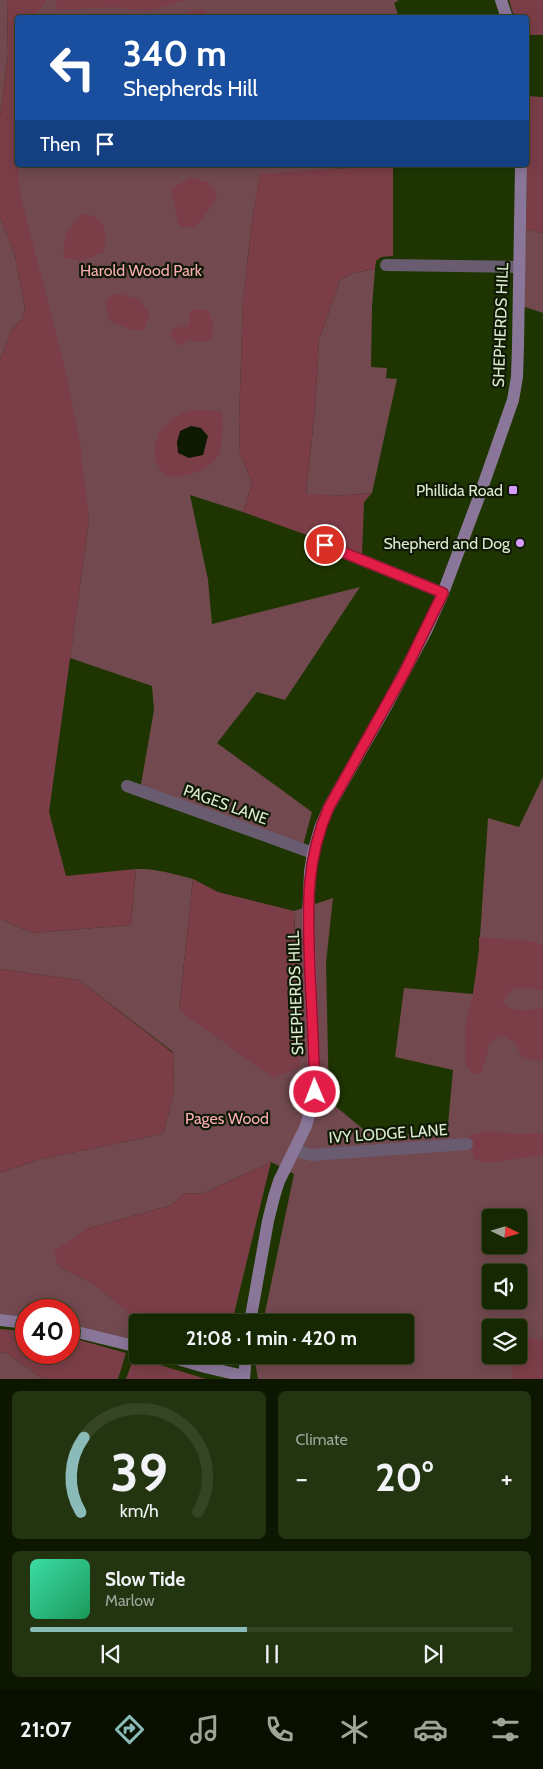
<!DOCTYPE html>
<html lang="en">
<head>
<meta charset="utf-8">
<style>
	body { margin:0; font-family:Cabin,sans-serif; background:#233410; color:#f1f3f6; height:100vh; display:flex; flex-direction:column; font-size:19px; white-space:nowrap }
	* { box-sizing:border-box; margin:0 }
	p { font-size:16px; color:#9ea699 }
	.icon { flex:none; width:28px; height:28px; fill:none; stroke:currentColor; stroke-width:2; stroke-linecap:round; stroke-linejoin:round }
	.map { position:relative; height:1379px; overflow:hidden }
	.drawer { display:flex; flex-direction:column; gap:12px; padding:12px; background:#0c1601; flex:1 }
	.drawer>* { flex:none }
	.banner { position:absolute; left:15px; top:15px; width:514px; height:152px; border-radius:5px; box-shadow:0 2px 12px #0003,0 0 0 1px #354423; background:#1a4fa0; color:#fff; overflow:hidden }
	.needle { width:32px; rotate:95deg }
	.fabs { position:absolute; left:482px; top:1209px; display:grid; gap:10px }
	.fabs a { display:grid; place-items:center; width:45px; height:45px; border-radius:5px; background:#162801; box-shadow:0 2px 12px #0003,0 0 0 1px #354423; font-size:25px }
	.speed { position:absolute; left:15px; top:1299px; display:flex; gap:10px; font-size:25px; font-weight:700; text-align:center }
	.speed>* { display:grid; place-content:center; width:65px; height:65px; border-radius:50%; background:#162801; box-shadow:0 2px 12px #0003,0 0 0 1px #354423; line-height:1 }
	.speed .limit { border:8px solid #d22; background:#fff; color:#111 }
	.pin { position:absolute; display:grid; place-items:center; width:42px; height:42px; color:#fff; margin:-21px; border:2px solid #fff; border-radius:50%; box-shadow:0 1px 5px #0007 }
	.me { position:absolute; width:55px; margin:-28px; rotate:359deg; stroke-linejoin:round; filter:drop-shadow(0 0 4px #0008) }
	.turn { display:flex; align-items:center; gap:18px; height:105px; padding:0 25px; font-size:22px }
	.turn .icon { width:65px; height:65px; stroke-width:2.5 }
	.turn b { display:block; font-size:35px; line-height:42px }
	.then { display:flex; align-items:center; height:48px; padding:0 25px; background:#0003; gap:10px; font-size:19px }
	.big { font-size:38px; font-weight:700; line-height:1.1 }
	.drawer .tile { flex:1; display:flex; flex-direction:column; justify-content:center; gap:8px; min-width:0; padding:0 18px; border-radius:8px; background:#233410 }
	.drawer .dial { align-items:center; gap:0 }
	.dial svg { height:130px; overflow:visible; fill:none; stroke:#354423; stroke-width:7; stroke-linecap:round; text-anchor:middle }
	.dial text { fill:#f1f3f6; stroke:none }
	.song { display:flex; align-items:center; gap:15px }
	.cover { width:60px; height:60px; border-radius:8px; background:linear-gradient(135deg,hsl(160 70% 55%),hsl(150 70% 35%)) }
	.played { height:5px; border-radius:2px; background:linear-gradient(90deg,#8bbbb9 45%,#354423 45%) }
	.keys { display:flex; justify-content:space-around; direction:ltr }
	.heat { display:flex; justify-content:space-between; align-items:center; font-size:28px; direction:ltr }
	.drawer .tiles { flex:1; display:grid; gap:12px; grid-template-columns:1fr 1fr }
	.tile:last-child { grid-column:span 2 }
	.trip { position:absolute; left:129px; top:1314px; width:285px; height:50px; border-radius:5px; background:#162801; box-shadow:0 2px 12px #0003,0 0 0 1px #354423; font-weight:700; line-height:50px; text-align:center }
	.tab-bar { display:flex; height:80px; justify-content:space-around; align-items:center; background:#091000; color:#9ea699 }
	.tab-bar .icon { width:35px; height:35px }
	.tab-bar .on { color:#8bbbb9 }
	.tab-bar b { font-size:22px; color:#f1f3f6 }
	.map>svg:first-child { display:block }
</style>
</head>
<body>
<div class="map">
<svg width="543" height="1379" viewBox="0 0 543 1379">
	<rect width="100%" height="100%" fill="#1e3501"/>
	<g fill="#71494e" fill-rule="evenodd">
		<polygon points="0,0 7,0 8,54 0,117"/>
		<polygon points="14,0 399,0 394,3 399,17 18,18 18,165 385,165 260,175 252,221 243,301 239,422 240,454 252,483 243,512 190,495 208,580 212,624 360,587 285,700 257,692 217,743 312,812 302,849 140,790 154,710 152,686 70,658 89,520 74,414 8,201"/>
		<polygon points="0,217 15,255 25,309 22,319 12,329 0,360"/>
		<polygon points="526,229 543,233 543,313 519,305"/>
		<polygon points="375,269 372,307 371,367 387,368 386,378 397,379 372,493 334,496 306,494 315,410 319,340 340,280 353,273"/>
		<path d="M543 777V1379H258L255 1362 257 1355H405V1322H263L294 1174 271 1162 202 1194 184 1193 172 1205 86 1229 58 1266 94 1284 141 1322H138L137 1341 69 1324V1310H26V1317L0 1314V1173L41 1159 163 1134 174 1093 173 1052 79 980 0 969V919L33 933 131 925 136 869C155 868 174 874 193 879L179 1010 298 997 294 911 333 898 326 963 329 1101 368 1133 447 1135 453 1070 395 1057 404 988 473 994 479 951 488 818 519 827ZM491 1218H519V1245H491ZM491 1272H519V1300H491ZM491 1328H519V1355H491Z"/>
		<polygon points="0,1352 8,1354 43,1379 0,1379"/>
	</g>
	<g fill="#7b3e48">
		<polygon points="7,0 45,0 46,2 33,17 18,18 18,165 20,165 18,176 21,198 64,364 80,443 89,520 49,812 66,876 136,869 131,925 33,933 0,919 0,360 12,329 22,319 25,309 15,255 0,217 0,117 8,55"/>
		<polygon points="55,0 186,0 148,11 113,7 58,10"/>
		<polygon points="509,0 543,0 543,35 526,35 526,18 514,17"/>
		<polygon points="202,9 208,14 207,17 176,17 194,10"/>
		<polygon points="528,96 543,97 543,233 526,229"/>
		<polygon points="393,165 393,256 381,257 376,261 375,269 353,273 340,280 319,340 315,410 306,493 334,496 372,493 364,502 362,555 243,512 252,483 240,454 239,422 243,301 252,221 260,174"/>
		<polygon points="191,177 209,183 217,193 214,203 195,228 179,226 171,189"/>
		<path d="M84 214C107 218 106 231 104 252L82 261 64 258C63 237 67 225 84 214Z"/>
		<polygon points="120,294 139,299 150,314 144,330 132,330 110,321 105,303 110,296"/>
		<polygon points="193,309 208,310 213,322 212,339 201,342 190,340 178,346 170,335 173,328 189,326 189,314"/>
		<path d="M190 410H206L222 412C222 443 226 464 191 474 179 477 176 478 164 475L155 460V444L159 432 173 418Z"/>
		<polygon points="193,879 218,892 294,911 300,1067 273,1078 179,1010"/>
		<path d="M479 937 531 941 543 945V991L534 988 512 989 502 1003C514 1013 529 1011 543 1007V1060L539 1061 523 1057 513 1041 501 1035 489 1044 486 1059 481 1073H472L465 1063V1026L473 995 479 951Z"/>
		<polygon points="0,969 79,980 173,1053 174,1093 163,1134 41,1159 0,1173"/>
		<polygon points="486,1131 520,1134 543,1133 543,1155 486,1163 474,1159 468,1136"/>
		<polygon points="271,1162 232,1322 140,1322 94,1284 58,1266 54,1252 86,1229 172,1205 184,1193 202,1194"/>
		<polygon points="0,1329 26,1331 26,1352 69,1352 69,1337 126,1353 118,1379 43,1379 8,1354 0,1352"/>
		<polygon points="524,1338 543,1340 543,1379 512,1379 514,1355 519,1355 519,1345"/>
		<polygon points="134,1357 206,1379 126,1379"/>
	</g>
	<polygon fill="#0d1a01" points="191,426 201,428 208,436 203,455 189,458 178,453 177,442 180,431"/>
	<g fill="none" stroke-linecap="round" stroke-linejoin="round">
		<g stroke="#695c71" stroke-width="12">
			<polyline points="386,265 519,267"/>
			<polyline points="325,545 443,593"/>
			<polyline points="127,786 313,853"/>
			<polyline points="294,1150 311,1155 467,1144"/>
		</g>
		<g stroke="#8a7698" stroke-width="12">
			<polyline points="501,0 507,18"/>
			<polyline points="0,1320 26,1323"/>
			<polyline points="250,1322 268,1221 274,1197 279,1181 306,1126 315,1092 308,916 310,872 313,853 320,828 329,807 388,703 426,631 443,593 479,497 513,400 517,377 518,346 521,165"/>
			<polyline points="69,1330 138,1347"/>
			<polyline points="164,1355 205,1367 244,1376"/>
			<polyline points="244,1379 246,1355"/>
		</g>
	</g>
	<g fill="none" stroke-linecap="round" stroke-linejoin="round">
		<defs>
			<path id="route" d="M315 1092C314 1053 312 1013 310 973 308 913 304 864 329 807L404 673 443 593 325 545"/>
		</defs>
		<use href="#route" stroke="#92132f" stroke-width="12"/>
		<use href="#route" stroke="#e11d48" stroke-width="9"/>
	</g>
	<g fill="#d59cfb" stroke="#0f1905" stroke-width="2">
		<rect x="508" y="485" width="10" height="10" rx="2.5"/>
		<circle cx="520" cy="543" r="5"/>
	</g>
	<g text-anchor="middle" stroke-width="4.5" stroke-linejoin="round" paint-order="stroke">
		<g font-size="16" fill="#fbadb7" stroke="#0f1905">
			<text x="141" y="276">Harold Wood Park</text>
			<text x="227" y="1124">Pages Wood</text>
		</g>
		<g font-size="16" fill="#dcebd0" stroke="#0f1905">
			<text transform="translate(500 325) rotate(-88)" y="6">SHEPHERDS HILL</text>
			<text transform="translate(226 804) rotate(20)" y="6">PAGES LANE</text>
			<text transform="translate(295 993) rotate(-92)" y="6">SHEPHERDS HILL</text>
			<text transform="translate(388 1133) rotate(-4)" y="6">IVY LODGE LANE</text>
		</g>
		<g font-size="16" fill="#dcebd0" stroke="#0f1905" text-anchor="end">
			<text x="503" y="496">Phillida Road</text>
			<text x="510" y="549">Shepherd and Dog</text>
		</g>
	</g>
</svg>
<div class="fabs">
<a><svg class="needle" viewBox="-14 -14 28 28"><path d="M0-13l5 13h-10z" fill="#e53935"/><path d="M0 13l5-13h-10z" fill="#9ea699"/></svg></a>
<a><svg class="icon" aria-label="sound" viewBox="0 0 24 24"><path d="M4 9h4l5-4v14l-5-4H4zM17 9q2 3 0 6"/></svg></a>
<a><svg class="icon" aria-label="layers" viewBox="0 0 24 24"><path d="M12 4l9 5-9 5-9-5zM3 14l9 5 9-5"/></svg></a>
</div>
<div class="speed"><div class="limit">40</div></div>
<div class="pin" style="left:325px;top:545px;background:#d93025"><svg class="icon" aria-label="arrive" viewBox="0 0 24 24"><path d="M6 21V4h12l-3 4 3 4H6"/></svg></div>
<svg class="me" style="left:315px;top:1092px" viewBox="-20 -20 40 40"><circle r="17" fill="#e11d48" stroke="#fff" stroke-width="3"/><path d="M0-11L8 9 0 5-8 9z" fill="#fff"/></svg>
<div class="trip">21:08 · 1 min · 420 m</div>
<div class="banner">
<div class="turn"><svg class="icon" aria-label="left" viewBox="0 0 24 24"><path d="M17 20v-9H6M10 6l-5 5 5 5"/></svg><div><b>340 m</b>Shepherds Hill</div></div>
<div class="then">Then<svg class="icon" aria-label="arrive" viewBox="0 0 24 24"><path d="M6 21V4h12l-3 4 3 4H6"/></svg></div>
</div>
</div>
<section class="drawer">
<div class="tiles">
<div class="tile dial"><svg viewBox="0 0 100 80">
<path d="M14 69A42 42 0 1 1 86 69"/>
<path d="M14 69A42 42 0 0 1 16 23" stroke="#8bbbb9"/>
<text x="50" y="56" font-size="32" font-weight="700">39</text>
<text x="50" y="72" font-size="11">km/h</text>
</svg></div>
<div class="tile"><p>Climate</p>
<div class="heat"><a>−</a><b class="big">20°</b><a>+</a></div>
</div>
<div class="tile">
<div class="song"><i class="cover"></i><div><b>Slow Tide</b><p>Marlow</p></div></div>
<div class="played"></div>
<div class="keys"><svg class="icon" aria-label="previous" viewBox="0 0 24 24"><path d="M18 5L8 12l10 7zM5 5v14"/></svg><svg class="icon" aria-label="pause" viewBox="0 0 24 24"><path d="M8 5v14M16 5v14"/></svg><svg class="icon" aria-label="next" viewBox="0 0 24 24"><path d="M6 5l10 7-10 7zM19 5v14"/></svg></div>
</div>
</div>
</section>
<nav class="tab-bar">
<b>21:07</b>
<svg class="icon on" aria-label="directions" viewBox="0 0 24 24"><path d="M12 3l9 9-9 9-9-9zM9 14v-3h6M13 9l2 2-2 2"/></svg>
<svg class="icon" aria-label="music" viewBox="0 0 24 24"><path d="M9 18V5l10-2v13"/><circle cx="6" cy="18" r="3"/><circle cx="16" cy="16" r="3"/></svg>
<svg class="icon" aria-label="phone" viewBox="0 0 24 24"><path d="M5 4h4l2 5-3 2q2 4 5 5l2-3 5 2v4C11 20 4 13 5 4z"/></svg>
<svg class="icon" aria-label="climate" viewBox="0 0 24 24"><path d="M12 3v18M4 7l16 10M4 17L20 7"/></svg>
<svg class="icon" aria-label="car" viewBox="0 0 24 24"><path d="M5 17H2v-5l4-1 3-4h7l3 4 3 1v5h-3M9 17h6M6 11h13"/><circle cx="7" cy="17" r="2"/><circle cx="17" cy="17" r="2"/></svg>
<svg class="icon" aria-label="filters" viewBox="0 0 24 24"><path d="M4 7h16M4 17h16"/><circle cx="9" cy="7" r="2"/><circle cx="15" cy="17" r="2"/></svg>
</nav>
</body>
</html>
